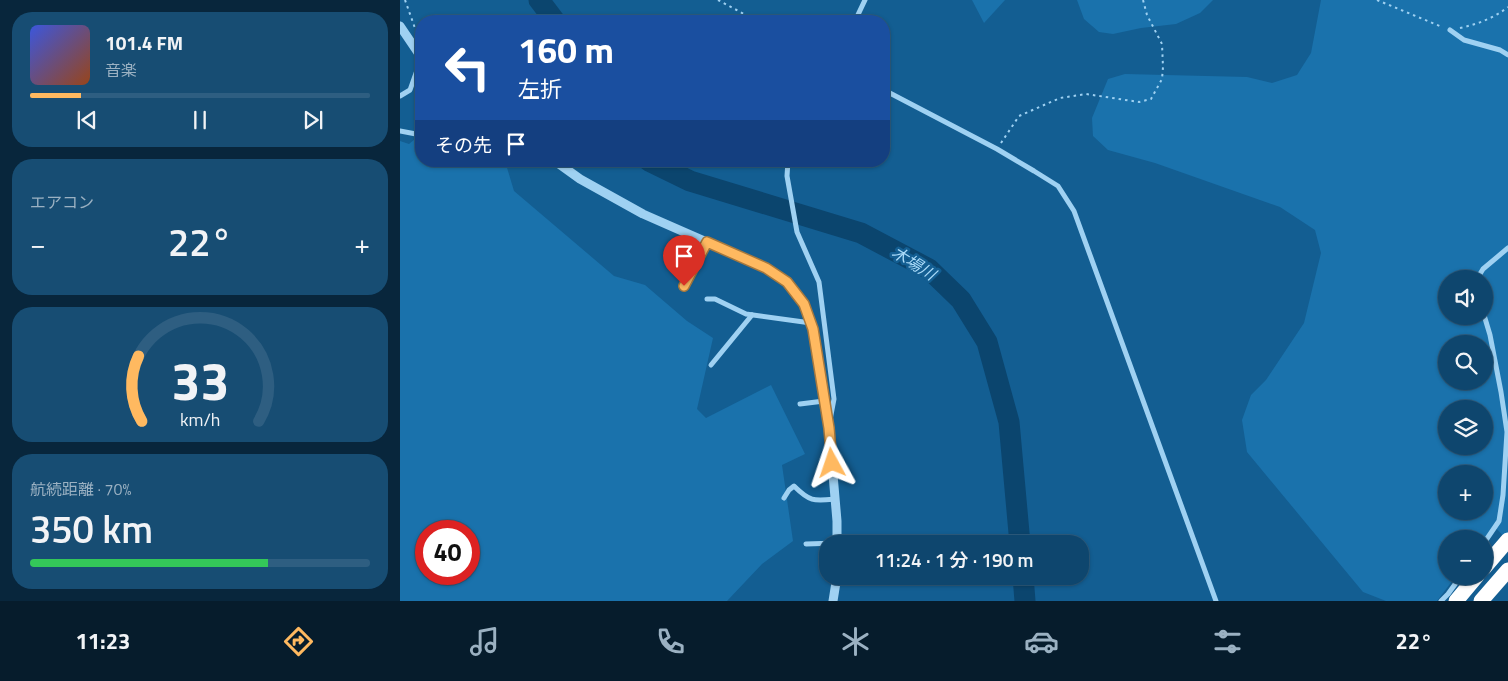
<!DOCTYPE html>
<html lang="ja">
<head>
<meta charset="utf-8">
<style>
	body { margin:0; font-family:"Titillium Web","Noto Sans JP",sans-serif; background:#174d73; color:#f1f3f6; height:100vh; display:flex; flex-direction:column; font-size:19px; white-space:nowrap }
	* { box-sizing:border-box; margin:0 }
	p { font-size:16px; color:#9bb1c2 }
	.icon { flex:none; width:28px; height:28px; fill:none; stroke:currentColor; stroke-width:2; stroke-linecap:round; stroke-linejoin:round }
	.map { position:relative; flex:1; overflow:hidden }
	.sheet { display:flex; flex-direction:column; gap:12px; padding:12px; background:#08263c; width:400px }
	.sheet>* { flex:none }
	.hud { position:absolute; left:15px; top:15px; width:475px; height:152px; border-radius:20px; box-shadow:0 1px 4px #0004,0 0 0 1px #2e5e81; background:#1a4fa0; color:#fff; overflow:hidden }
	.fabs { position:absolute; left:1038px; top:270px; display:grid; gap:10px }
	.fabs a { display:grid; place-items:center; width:55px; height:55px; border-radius:50%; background:#0e466e; box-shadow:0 1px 4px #0004,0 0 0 1px #2e5e81; font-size:25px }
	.speed { position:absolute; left:15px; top:520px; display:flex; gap:10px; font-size:25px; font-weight:700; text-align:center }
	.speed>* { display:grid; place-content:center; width:65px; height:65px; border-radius:50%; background:#0e466e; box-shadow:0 1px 4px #0004,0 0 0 1px #2e5e81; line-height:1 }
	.speed .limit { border:8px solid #d22; background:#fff; color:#111 }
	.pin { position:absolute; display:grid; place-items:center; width:42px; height:42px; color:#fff; margin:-51px -21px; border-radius:50% 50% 50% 0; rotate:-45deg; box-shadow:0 0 5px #0007 }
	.pin .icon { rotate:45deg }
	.me { position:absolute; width:55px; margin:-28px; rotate:355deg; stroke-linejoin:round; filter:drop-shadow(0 0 4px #0008) }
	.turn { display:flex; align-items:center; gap:18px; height:105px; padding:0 20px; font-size:22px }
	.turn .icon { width:65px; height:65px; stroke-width:2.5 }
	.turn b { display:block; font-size:35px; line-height:42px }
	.then { display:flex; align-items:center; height:48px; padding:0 20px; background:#0003; gap:10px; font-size:19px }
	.big { font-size:38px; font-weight:600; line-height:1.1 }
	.sheet .card { flex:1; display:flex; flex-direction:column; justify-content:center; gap:8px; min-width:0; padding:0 18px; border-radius:20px; background:#174d73 }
	.sheet .dial { align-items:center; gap:0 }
	.dial svg { height:130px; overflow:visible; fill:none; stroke:#2e5e81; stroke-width:7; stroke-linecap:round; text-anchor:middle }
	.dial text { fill:#f1f3f6; stroke:none }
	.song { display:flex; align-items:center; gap:15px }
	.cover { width:60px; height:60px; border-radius:8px; background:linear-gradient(135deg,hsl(230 70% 55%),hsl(20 70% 35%)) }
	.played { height:5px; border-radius:2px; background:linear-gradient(90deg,#ffb960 15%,#2e5e81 15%) }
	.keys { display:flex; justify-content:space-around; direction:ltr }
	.heat { display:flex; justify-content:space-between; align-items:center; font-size:28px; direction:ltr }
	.charge { height:8px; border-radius:4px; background:linear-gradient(90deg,#34c759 70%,#2e5e81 0) }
	.trip { position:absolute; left:419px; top:535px; width:270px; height:50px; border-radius:20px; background:#0e466e; box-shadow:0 1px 4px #0004,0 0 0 1px #2e5e81; font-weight:600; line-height:50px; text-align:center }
	.dock { display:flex; height:80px; justify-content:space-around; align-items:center; background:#061c2c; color:#9bb1c2 }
	.dock .icon { width:35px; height:35px }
	.dock .active { color:#ffb960 }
	.dock b { font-size:22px; color:#f1f3f6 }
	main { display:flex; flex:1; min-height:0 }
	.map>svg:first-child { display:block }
</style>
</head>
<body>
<main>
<section class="sheet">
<div class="card">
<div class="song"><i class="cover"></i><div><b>101.4 FM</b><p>音楽</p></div></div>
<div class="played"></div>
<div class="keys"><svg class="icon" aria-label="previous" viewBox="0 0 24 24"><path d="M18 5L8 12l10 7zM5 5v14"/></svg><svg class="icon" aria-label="pause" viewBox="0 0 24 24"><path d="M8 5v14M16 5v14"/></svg><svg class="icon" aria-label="next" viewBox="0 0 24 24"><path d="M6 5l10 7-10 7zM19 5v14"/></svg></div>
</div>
<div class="card"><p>エアコン</p>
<div class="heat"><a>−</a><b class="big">22°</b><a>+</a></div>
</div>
<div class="card dial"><svg viewBox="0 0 100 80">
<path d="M14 69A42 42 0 1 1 86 69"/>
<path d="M14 69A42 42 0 0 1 12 29" stroke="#ffb960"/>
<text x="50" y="56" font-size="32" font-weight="700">33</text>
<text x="50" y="72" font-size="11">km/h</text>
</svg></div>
<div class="card"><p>航続距離 · 70%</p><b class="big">350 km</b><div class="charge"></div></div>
</section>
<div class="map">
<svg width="1108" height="601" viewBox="0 0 1108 601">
	<rect width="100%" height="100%" fill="#135e92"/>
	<g fill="#1a72ac" fill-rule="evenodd">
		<polygon points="572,0 605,0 584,23"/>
		<polygon points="677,0 813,0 800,13 776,24 741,28 713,34 699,32 684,19"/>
		<path d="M921 0H1108V541L1094 526 1084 539H1046V576H1056L1037 601H986L963 592 847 452 842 420 851 395 866 380 904 323 921 253 915 230 880 207 755 163 708 150 693 136 692 118 708 79 725 74 847 77 872 83 897 75 911 53ZM1046 279H1084V316H1046ZM1046 344H1084V381H1046ZM1046 409H1084V446H1046ZM1046 474H1084V511H1046Z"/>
		<path d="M21 134V161H105L114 191 214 276 245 285 287 321 313 338 297 409 306 418 371 385 405 454 382 465 393 541 362 564 327 601H0V141L9 144ZM26 531H69V574H26Z"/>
	</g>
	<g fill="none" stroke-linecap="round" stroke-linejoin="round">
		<g stroke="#0b456e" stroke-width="21">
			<polyline points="139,0 155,21"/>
			<polyline points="249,161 290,181 461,233 529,269 561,300 587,342 609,422 620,544"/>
			<polyline points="623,576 625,601"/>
		</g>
		<g stroke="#9fd1f2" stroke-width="2" stroke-dasharray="2.5 4" stroke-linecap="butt">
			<polyline points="5,0 16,31"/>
			<polyline points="318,0 357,21"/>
			<polyline points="977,0 1042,27"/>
			<path d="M1060 28C1078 24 1094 18 1108 7"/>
			<polyline points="601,143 619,116 660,98 686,94 739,102 751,99 762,79 763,67 762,44 747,15 743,0"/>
		</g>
		<g stroke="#9fd1f2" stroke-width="5">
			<polyline points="455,21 465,0"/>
			<polyline points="1050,30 1064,40 1100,50 1108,55"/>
			<polyline points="484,90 597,149 634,171 658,186 674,211 816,601"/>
			<polyline points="0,96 10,90 21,59"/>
			<polyline points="0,131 16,134 21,129"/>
			<polyline points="388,161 387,176 397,232 419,282 434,399 430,420"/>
			<polyline points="1077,279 1083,269 1108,248"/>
			<polyline points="284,286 307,242"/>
			<polyline points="307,299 315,299 346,314 411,323"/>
			<polyline points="1084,315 1090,335 1101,392 1107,432 1103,495 1099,521 1084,543"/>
			<polyline points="311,365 352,315"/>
			<polyline points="400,404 424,401"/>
			<path d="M384 498 389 490 394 486C410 502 414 501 435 499"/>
			<polyline points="406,544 437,543"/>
			<polyline points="453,576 472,578"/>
			<polyline points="1041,601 1048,594 1061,576"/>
		</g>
		<g stroke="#9fd1f2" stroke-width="9">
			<polyline points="0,26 21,57"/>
			<polyline points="155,161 180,179 243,214 366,268 387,282 404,304 413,329 429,428 437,521 437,544"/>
			<polyline points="433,601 437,576"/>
		</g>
		<g stroke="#fff" stroke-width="15">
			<polyline points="1084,568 1108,540"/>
			<polyline points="1056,601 1077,576"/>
			<polyline points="1081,601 1108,570"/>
		</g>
	</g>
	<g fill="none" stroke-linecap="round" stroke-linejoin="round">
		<defs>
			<polyline id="route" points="284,286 307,242 366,268 387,282 404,304 413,329 429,428 432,463"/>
		</defs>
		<use href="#route" stroke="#a6783e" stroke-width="12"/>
		<use href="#route" stroke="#ffb960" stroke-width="9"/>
	</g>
	<g text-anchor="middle" stroke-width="5" stroke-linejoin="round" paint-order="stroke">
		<g font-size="16" font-style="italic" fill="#abdbf9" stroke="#135e92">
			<text transform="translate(514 263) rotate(32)" y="6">木場川</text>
		</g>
	</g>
</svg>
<div class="fabs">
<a><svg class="icon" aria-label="sound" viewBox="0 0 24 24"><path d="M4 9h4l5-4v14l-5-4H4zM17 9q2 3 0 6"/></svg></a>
<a><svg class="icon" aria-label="search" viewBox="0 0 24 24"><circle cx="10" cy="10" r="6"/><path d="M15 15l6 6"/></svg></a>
<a><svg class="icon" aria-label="layers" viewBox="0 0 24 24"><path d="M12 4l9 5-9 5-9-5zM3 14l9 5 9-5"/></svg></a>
<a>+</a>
<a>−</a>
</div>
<div class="speed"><div class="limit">40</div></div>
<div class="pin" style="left:284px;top:286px;background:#d93025"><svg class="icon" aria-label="arrive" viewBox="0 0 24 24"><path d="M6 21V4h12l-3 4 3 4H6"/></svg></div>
<svg class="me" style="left:432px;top:463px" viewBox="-20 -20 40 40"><path d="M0-17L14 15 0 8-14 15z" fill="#ffb960" stroke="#fff" stroke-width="4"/></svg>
<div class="trip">11:24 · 1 分 · 190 m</div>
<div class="hud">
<div class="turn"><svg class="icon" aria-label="left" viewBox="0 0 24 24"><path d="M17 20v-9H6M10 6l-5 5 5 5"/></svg><div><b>160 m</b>左折</div></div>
<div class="then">その先<svg class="icon" aria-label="arrive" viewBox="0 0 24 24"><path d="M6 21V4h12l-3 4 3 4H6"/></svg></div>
</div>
</div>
</main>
<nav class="dock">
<b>11:23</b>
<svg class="icon active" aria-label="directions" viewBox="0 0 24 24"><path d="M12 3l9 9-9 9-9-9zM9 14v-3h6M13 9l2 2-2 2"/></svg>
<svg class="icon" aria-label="music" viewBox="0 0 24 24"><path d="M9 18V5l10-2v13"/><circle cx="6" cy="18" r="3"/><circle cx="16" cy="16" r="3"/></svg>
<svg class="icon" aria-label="phone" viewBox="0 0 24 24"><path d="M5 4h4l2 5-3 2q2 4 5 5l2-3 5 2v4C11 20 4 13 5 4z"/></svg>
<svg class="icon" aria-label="climate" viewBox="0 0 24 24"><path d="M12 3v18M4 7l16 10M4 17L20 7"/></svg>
<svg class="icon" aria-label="car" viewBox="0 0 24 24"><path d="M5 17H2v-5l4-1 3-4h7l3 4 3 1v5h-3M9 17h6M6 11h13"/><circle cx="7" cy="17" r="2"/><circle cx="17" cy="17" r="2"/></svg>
<svg class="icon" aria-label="filters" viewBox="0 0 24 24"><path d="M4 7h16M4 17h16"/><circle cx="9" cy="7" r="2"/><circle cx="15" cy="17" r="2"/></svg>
<b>22°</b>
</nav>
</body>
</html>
